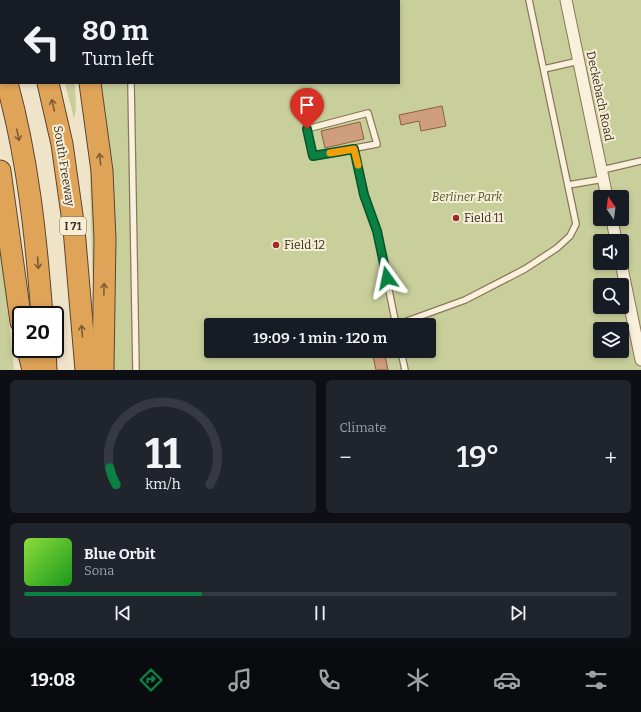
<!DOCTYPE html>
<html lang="en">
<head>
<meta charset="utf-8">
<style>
	body { margin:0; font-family:Bitter,serif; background:#20242c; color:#f1f3f6; height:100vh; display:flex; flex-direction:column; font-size:15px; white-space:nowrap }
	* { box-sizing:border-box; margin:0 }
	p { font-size:13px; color:#9ea1a6 }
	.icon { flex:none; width:22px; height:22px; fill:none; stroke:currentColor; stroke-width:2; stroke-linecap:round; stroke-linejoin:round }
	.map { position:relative; height:370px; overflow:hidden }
	.panel { display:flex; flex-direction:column; gap:10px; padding:10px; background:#0d0f14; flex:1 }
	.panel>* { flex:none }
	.top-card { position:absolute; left:0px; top:0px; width:400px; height:84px; box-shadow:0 2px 6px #0003; background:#171b24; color:#f1f3f6; overflow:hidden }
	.needle { width:26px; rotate:346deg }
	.tools { position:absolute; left:593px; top:190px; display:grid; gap:8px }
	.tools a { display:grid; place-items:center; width:36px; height:36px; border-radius:4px; background:#171b24; box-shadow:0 2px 6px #0003; font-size:20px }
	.speed { position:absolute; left:12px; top:306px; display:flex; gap:8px; font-size:20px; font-weight:700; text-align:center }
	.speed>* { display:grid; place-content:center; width:52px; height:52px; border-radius:50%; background:#171b24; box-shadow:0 2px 6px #0003; line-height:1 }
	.speed .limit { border:2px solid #111; border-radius:6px; background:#fff; color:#111 }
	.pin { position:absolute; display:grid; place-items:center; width:34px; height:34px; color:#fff; margin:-41px -17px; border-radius:50% 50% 50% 0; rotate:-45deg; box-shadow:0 0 4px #0007 }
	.pin .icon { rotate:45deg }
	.me { position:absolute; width:44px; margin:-22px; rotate:348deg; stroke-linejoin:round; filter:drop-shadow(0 0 3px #0008) }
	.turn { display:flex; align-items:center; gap:14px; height:84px; padding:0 16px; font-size:18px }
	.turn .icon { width:52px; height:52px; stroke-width:2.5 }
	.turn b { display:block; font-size:28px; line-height:34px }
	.big { font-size:30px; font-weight:600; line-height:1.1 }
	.panel .widget { flex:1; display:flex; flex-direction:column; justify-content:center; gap:6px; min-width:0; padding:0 14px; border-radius:6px; background:#20242c }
	.panel .dial { align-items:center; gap:0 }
	.dial svg { height:104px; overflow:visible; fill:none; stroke:#363941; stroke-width:7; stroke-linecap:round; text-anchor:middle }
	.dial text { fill:#f1f3f6; stroke:none }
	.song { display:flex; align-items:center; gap:12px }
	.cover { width:48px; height:48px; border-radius:6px; background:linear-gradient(135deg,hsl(90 70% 55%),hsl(120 70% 35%)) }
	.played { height:4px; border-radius:2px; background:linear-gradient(90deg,#0b8043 30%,#363941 30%) }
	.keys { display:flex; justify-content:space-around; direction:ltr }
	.heat { display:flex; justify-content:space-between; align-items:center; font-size:22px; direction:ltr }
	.panel .tiles { flex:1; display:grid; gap:10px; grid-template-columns:1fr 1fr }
	.widget:last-child { grid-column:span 2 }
	.trip { position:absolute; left:204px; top:318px; width:232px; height:40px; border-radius:4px; background:#171b24; box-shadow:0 2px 6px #0003; font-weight:600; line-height:40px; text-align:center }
	.menu { display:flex; height:64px; justify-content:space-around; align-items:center; background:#090b0e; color:#9ea1a6 }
	.menu .icon { width:28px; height:28px }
	.menu .current { color:#0b8043 }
	.menu b { font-size:18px; color:#f1f3f6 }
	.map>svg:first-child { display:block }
</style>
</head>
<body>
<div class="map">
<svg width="641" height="370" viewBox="0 0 641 370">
	<rect width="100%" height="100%" fill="#f0e4c8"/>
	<g fill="#c9cf9b" fill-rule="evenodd">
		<path d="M76 0H641V370H101L92 269 88 83H399V1ZM600 197H622V219H600ZM600 241H622V263H600ZM600 285H622V307H600ZM211 325H429V351H211ZM600 329H622V351H600Z"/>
		<polygon points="65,83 75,83 76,109 74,119"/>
		<polygon points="0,235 14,370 0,370"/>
	</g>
	<g fill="#cf9f7d" stroke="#8d5f41">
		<polygon points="442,106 446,126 421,131 419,121 401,125 399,115"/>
		<polygon points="360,122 364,139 325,148 321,131"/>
		<polygon points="372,351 384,351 388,370 376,370"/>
	</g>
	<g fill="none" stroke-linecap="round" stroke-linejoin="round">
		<defs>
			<g id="service">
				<polyline points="126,0 126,1"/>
				<polyline points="544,69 579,61"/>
				<polyline points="131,83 136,370"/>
				<polygon points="368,113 377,144 313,156 307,129"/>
				<polyline points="354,149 365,195 377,231 396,325"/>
				<polyline points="602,170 641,161"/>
				<polyline points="568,185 604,179"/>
				<polyline points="396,325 465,300 525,269 557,248 570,236 576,224 529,0"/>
				<polyline points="401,351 405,370"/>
			</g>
			<g id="minor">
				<polyline points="566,0 607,197"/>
				<polyline points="612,219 616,241"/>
				<polyline points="621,263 641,360"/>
			</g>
			<g id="motorway">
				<polyline points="25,0 25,1"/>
				<polyline points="73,0 73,1"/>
				<polyline points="0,58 1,62"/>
				<path d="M7 83C28 159 36 237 42 315"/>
				<polyline points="48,83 62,144 74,229 86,370"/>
				<polyline points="90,83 102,171 105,239 103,370"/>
				<polyline points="0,171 21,322"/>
				<polyline points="28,349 33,370"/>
				<polyline points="45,349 46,370"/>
			</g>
		</defs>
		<use href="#service" stroke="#8d765c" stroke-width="8"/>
		<use href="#minor" stroke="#8d765c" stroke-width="13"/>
		<use href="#motorway" stroke="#5b4430" stroke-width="23"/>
		<use href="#service" stroke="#faf1dc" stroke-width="5.5"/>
		<use href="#minor" stroke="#faf1dc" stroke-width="11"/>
		<use href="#motorway" stroke="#e0a458" stroke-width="21"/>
	</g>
	<defs><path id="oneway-shaft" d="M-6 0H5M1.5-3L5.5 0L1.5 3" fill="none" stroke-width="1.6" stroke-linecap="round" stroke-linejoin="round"/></defs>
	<g stroke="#7e5d36">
		<use href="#oneway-shaft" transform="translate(53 105) rotate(-103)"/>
		<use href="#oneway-shaft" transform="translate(18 135) rotate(78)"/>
		<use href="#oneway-shaft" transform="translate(100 159) rotate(-97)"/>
		<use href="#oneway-shaft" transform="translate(38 263) rotate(86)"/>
		<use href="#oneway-shaft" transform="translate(104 289) rotate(-89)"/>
		<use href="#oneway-shaft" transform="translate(82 331) rotate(-95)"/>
	</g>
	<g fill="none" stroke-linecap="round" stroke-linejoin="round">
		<defs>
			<polyline id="route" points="307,129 313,156 354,149 364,195 377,231 387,278"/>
		</defs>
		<use href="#route" stroke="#07532c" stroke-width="10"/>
		<use href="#route" stroke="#0b8043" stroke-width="7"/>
		<polyline stroke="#f59e0b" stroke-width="7" points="330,153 354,149 358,165"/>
	</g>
	<g fill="#9e2a2b" stroke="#f7eed8" stroke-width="1.5">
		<circle cx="456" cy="218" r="4"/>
		<circle cx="276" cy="245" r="4"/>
	</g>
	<g text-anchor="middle" stroke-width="4" stroke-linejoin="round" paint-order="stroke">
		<rect fill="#f7eed8" stroke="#756857" stroke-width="1" x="60" y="217" width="26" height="18" rx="3"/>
		<g font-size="11" font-weight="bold" fill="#3d2e20">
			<text x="73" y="230">I 71</text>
		</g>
		<g font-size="12" fill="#3d2e20" stroke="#f7eed8">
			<text transform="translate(600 96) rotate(78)" y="4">Deckebach Road</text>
			<text transform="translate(64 166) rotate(81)" y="4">South Freeway</text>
		</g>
		<g font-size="12" font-style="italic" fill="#4d5a26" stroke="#f7eed8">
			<text x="467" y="201">Berliner Park</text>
		</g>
		<g font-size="12" fill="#3d2e20" stroke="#f7eed8" text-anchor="start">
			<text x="464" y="222">Field 11</text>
			<text x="284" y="249">Field 12</text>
		</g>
	</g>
</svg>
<div class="tools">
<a><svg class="needle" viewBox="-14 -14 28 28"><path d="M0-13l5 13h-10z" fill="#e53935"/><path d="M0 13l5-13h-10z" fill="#9ea1a6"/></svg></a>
<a><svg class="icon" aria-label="sound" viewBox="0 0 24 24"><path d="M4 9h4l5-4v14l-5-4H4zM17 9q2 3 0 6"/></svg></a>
<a><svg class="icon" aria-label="search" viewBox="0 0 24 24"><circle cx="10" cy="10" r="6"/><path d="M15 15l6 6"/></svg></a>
<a><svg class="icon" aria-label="layers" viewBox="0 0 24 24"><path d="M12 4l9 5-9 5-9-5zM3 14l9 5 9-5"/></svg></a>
</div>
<div class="speed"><div class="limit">20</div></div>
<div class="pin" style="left:307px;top:129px;background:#d93025"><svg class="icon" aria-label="arrive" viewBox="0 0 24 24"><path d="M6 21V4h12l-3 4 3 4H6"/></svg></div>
<svg class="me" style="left:387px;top:278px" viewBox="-20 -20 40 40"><path d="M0-17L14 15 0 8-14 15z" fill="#0b8043" stroke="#fff" stroke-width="4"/></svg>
<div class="trip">19:09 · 1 min · 120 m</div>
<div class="top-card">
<div class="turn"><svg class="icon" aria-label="left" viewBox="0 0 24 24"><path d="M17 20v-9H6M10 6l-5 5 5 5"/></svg><div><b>80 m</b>Turn left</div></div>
</div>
</div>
<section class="panel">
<div class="tiles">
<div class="widget dial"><svg viewBox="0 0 100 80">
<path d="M14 69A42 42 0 1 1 86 69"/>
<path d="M14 69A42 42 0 0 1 9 56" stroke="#0b8043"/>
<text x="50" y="56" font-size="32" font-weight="700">11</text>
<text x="50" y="72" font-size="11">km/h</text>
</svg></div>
<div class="widget"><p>Climate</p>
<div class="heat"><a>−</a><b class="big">19°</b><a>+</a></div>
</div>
<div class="widget">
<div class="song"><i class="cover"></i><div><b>Blue Orbit</b><p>Sona</p></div></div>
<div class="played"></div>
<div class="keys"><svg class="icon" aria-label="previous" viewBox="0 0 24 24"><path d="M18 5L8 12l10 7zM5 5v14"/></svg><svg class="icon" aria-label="pause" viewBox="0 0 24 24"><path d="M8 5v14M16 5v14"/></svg><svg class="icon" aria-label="next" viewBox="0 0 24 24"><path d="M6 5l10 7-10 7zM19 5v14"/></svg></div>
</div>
</div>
</section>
<nav class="menu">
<b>19:08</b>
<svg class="icon current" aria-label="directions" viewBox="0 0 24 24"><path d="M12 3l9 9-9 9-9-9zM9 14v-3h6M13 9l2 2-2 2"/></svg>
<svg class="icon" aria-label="music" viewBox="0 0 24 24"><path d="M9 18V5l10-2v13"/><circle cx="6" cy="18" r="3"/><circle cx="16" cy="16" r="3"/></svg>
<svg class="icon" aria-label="phone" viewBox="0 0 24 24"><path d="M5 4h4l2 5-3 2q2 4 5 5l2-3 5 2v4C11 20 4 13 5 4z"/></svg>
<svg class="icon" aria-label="climate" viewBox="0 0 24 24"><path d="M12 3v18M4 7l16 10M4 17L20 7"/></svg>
<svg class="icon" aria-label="car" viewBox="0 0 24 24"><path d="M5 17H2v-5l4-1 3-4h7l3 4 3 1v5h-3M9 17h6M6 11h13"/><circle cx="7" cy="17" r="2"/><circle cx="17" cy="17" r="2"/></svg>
<svg class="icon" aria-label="filters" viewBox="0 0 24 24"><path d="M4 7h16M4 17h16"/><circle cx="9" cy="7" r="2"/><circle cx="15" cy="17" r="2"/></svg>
</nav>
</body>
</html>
